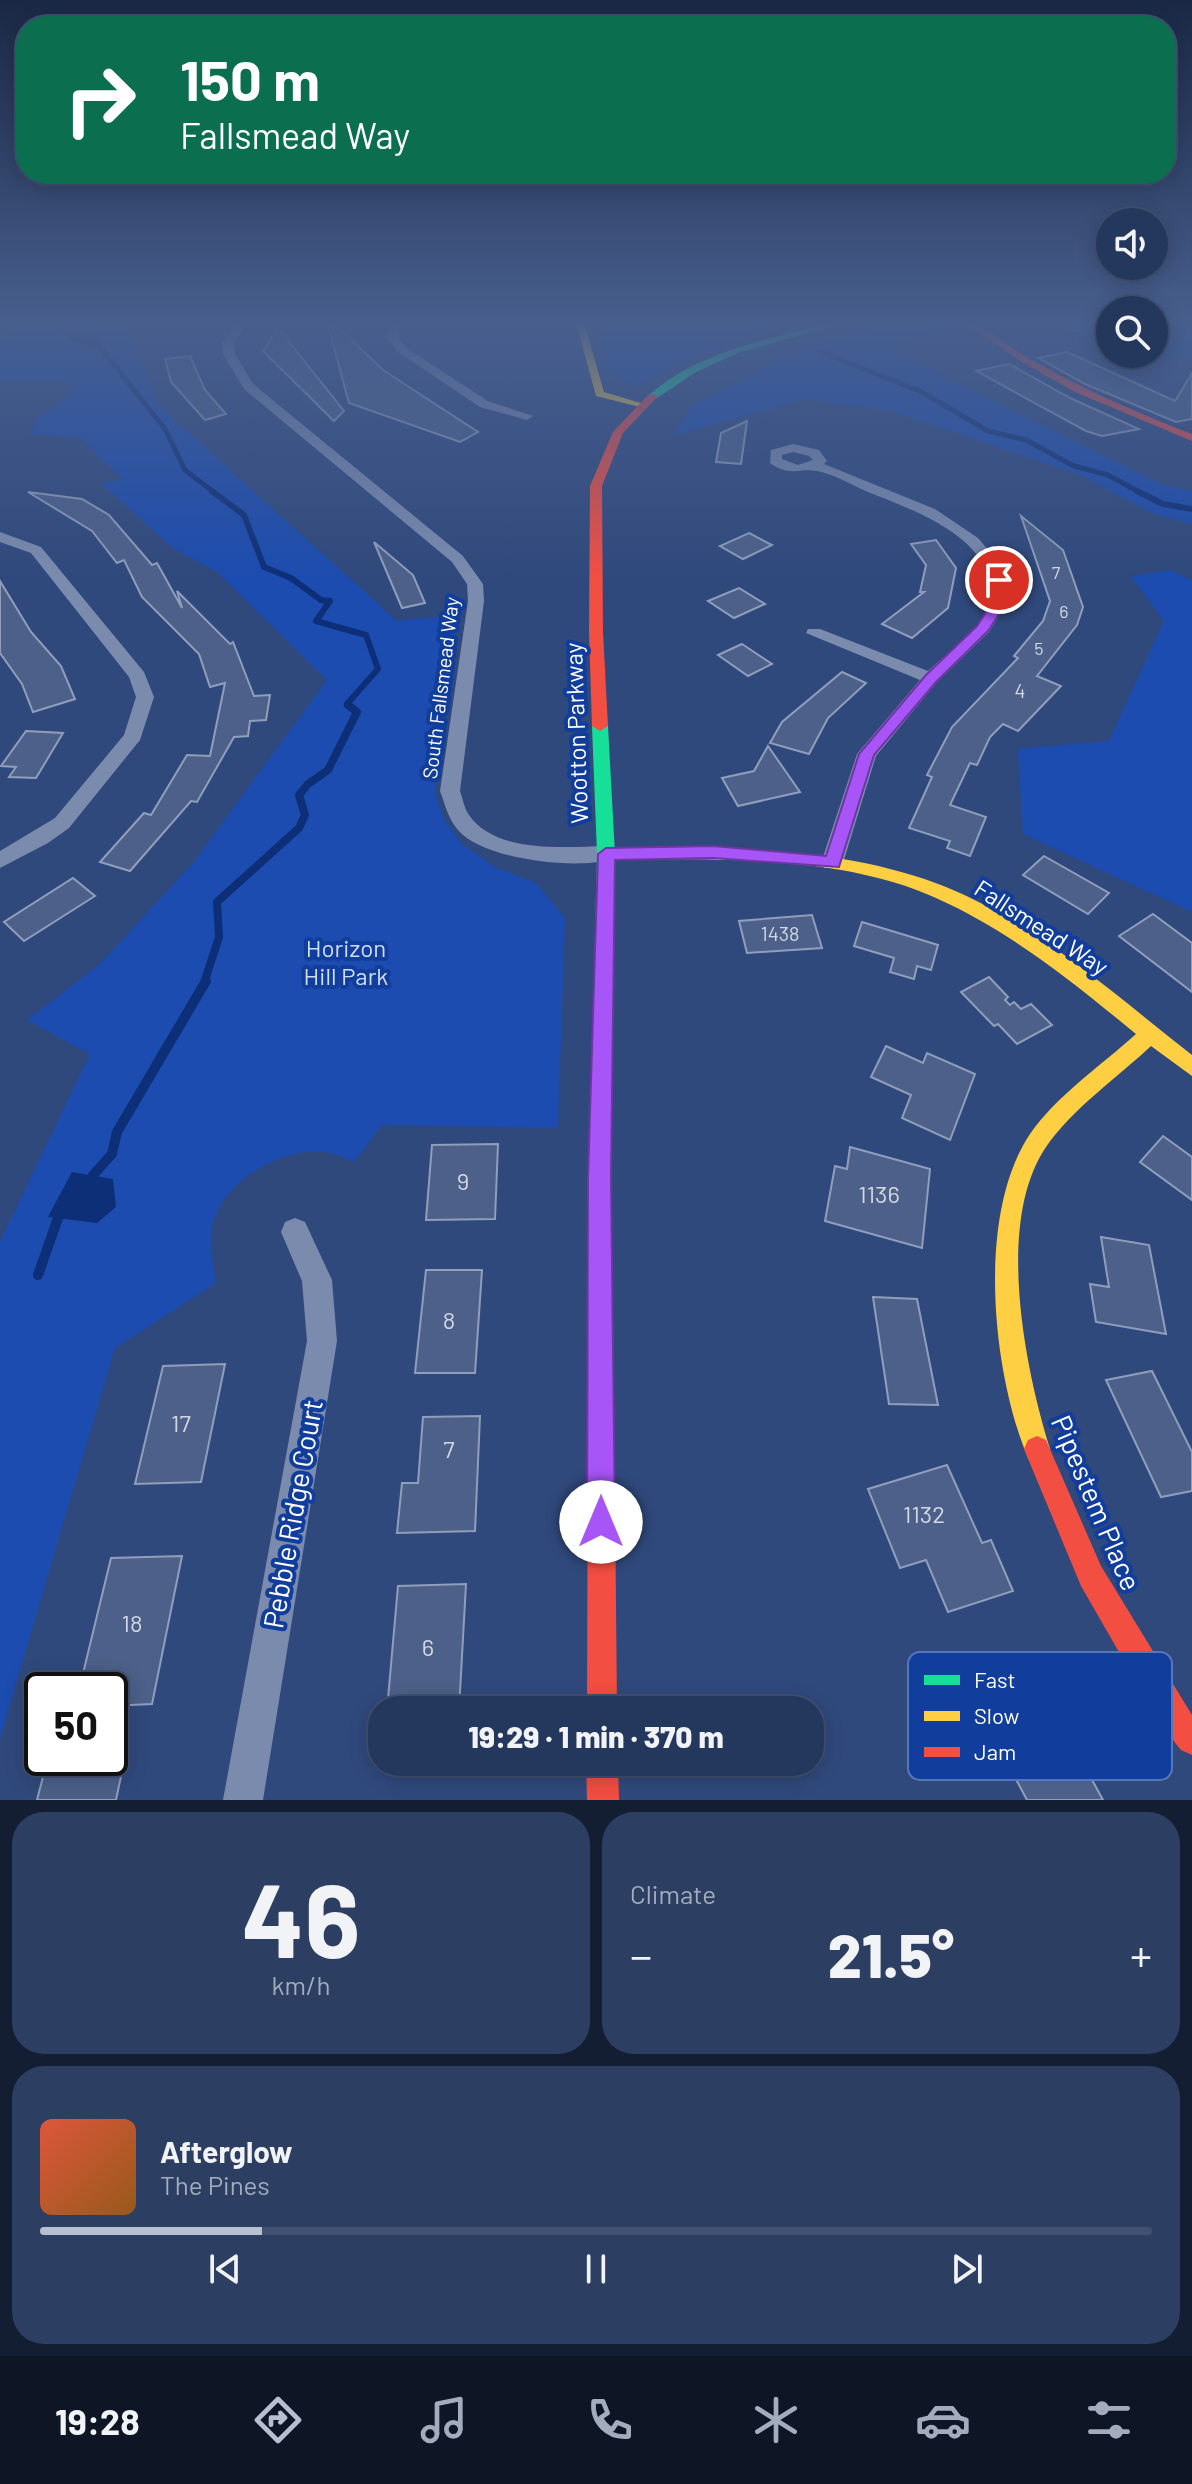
<!DOCTYPE html>
<html lang="en">
<head>
<meta charset="utf-8">
<style>
	body { margin:0; font-family:Barlow,sans-serif; background:#2c3f63; color:#f1f3f6; height:100vh; display:flex; flex-direction:column; font-size:30px; white-space:nowrap }
	* { box-sizing:border-box; margin:0 }
	p { font-size:26px; color:#a3acbc }
	.icon { flex:none; width:44px; height:44px; fill:none; stroke:currentColor; stroke-width:2; stroke-linecap:round; stroke-linejoin:round }
	.map { position:relative; height:1800px; overflow:hidden }
	.drawer { display:flex; flex-direction:column; gap:12px; padding:12px; background:#141e33; flex:1 }
	.drawer>* { flex:none }
	.top-card { position:absolute; left:16px; top:16px; width:1160px; height:168px; border-radius:32px; box-shadow:0 4px 20px #0003,0 0 0 2px #415172; background:#0b6e4f; color:#fff; overflow:hidden }
	.fabs { position:absolute; left:1096px; top:208px; display:grid; gap:16px }
	.fabs a { display:grid; place-items:center; width:72px; height:72px; border-radius:50%; background:#24375d; box-shadow:0 4px 20px #0003,0 0 0 2px #415172; font-size:40px }
	.speed { position:absolute; left:24px; top:1672px; display:flex; gap:16px; font-size:40px; font-weight:700; text-align:center }
	.speed>* { display:grid; place-content:center; width:104px; height:104px; border-radius:50%; background:#24375d; box-shadow:0 4px 20px #0003,0 0 0 2px #415172; line-height:1 }
	.speed .limit { border:4px solid #111; border-radius:12px; background:#fff; color:#111 }
	.pin { position:absolute; display:grid; place-items:center; width:68px; height:68px; color:#fff; margin:-34px; border:4px solid #fff; border-radius:50%; box-shadow:0 2px 8px #0007 }
	.me { position:absolute; width:88px; margin:-44px; rotate:0deg; stroke-linejoin:round; filter:drop-shadow(0 0 6px #0008) }
	.turn { display:flex; align-items:center; gap:28px; height:168px; padding:0 32px; font-size:36px }
	.turn .icon { width:104px; height:104px; stroke-width:2.5 }
	.turn b { display:block; font-size:56px; line-height:68px }
	.big { font-size:60px; font-weight:800; line-height:1.1 }
	.drawer .tile { flex:1; display:flex; flex-direction:column; justify-content:center; gap:12px; min-width:0; padding:0 28px; border-radius:32px; background:#2c3f63 }
	.drawer .dial { align-items:center; gap:0 }
	.dial b { font-size:104px; line-height:1 }
	.song { display:flex; align-items:center; gap:24px }
	.cover { width:96px; height:96px; border-radius:12px; background:linear-gradient(135deg,hsl(10 70% 55%),hsl(30 70% 35%)) }
	.played { height:8px; border-radius:4px; background:linear-gradient(90deg,#b7bfd1 20%,#415172 20%) }
	.keys { display:flex; justify-content:space-around; direction:ltr }
	.heat { display:flex; justify-content:space-between; align-items:center; font-size:44px; direction:ltr }
	.drawer .tiles { flex:1; display:grid; gap:12px; grid-template-columns:1fr 1fr }
	.tile:last-child { grid-column:span 2 }
	.trip { position:absolute; left:368px; top:1696px; width:456px; height:80px; border-radius:32px; background:#24375d; box-shadow:0 4px 20px #0003,0 0 0 2px #415172; font-weight:800; line-height:80px; text-align:center }
	.tabs { display:flex; height:128px; justify-content:space-around; align-items:center; background:#0e1625; color:#a3acbc }
	.tabs .icon { width:56px; height:56px }
	.tabs .active { color:#b7bfd1 }
	.tabs b { font-size:36px; color:#f1f3f6 }
	.map>svg:first-child { display:block }
</style>
</head>
<body>
<div class="map">
<svg width="1192" height="1800" viewBox="0 0 1192 1800">
	<rect width="100%" height="100%" fill="#30497c"/>
	<g fill="#1c4caf">
		<path d="M10 326H127L158 405 397 621 456 615 435 793 444 819 462 844 495 867 536 883 565 918 558 1128 382 1125 354 1162C344 1158 334 1153 324 1152 279 1147 216 1185 211 1233 210 1249 214 1267 216 1283L115 1348 0 1738V1242L90 1054 27 1020 100 964 193 863 327 680 217 572 174 549 101 483 123 480 80 438 29 434 34 427 33 421 74 392 69 381H0V339Z"/>
		<polygon points="602,326 786,326 728,344 636,386 621,378 618,371 606,372"/>
		<polygon points="888,326 961,331 888,341 921,365 1161,484 1192,491 1192,524 1152,513 1078,474 890,411 805,399 672,436 693,405 807,344 818,339"/>
		<polygon points="1065,326 1110,326 1110,350 1097,348"/>
		<polygon points="1154,326 1192,326 1192,356 1131,354 1154,354"/>
		<polygon points="1171,570 1192,581 1192,912 1023,834 1018,749 1109,741 1164,621 1131,576"/>
	</g>
	<g fill="#0d2f78">
		<path d="M52 326H97V333L104 345C86 351 66 338 52 326Z"/>
		<polygon points="72,1172 113,1179 116,1207 97,1223 48,1217"/>
	</g>
	<g fill="none" stroke-linecap="round" stroke-linejoin="round">
		<g stroke="#0d2f78" stroke-width="5">
			<polyline points="752,326 768,332"/>
			<polyline points="1154,329 1192,328"/>
			<polyline points="100,347 165,429 185,470 215,493"/>
			<polyline points="819,351 922,392 988,431 1026,440 1074,466 1108,475 1141,493"/>
		</g>
		<g stroke="#0d2f78" stroke-width="6">
			<polyline points="212,491 244,515 264,567 291,578 321,600 330,601 316,621 366,635 378,669 347,704 350,707"/>
			<polyline points="1137,491 1163,504 1192,509"/>
		</g>
		<polyline stroke="#0d2f78" stroke-width="8" points="204,983 219,937 217,902 299,828 305,815 299,795 308,784 328,770 357,712 348,705"/>
		<g stroke="#0d2f78" stroke-width="10">
			<polyline points="93,1175 112,1154 117,1132 206,981"/>
			<polyline points="38,1275 58,1218"/>
		</g>
	</g>
	<g fill="#4c6089" stroke="#909ebb" stroke-width="2">
		<polygon points="328,326 337,326 383,370 478,432 460,442 349,403"/>
		<polygon points="278,328 344,411 334,421 263,351"/>
		<polygon points="1067,352 1175,401 1192,373 1192,419 1176,422 1085,384 1038,358"/>
		<polygon points="190,356 205,390 226,414 205,420 171,382 165,359"/>
		<polygon points="1009,364 1070,398 1139,429 1102,436 1086,431 976,371"/>
		<polygon points="747,421 741,464 716,462 721,433"/>
		<polygon points="28,492 82,499 109,515 152,565 157,563 182,608 177,591 230,644 233,642 254,696 270,695 266,720 250,721 248,736 234,737 197,802 191,801 130,871 100,862 144,813 151,815 187,755 210,756 225,683 210,687 199,654 142,597 124,560 117,563 92,531"/>
		<polygon points="1021,516 1063,550 1083,607 1077,625 1037,676 1061,686 1018,731 1003,724 990,737 977,765 970,763 950,805 986,817 970,856 947,848 950,841 909,828 932,777 927,775 952,727 1018,658 1014,656 1043,621 1050,601"/>
		<polygon points="749,533 772,545 743,559 720,546"/>
		<polygon points="936,540 956,568 948,608 912,638 882,624 924,592 920,592 926,565 911,544"/>
		<polygon points="374,542 413,575 425,603 402,608"/>
		<polygon points="0,581 31,632 61,666 75,699 33,712 22,684 0,653"/>
		<polygon points="739,588 765,604 734,618 708,601"/>
		<polygon points="742,644 772,664 748,676 718,655"/>
		<polygon points="842,672 866,683 828,718 809,754 770,743 782,722"/>
		<polygon points="26,731 63,733 36,778 9,777 16,767 1,766"/>
		<polygon points="768,746 800,792 738,806 722,778 754,771"/>
		<polygon points="1044,856 1109,893 1088,914 1023,875"/>
		<polygon points="73,878 95,896 24,941 4,922"/>
		<polygon points="1153,914 1192,943 1192,992 1119,936"/>
		<polygon points="812,915 822,948 747,953 739,921"/>
		<polygon points="862,922 938,945 931,970 917,966 914,979 890,972 894,958 854,946"/>
		<polygon points="989,977 1008,997 1005,1000 1010,1005 1014,1002 1021,1009 1031,1004 1052,1025 1017,1044 998,1024 994,1026 961,992"/>
		<polygon points="886,1046 923,1063 927,1053 975,1074 950,1140 902,1118 911,1095 871,1077"/>
		<polygon points="1163,1136 1192,1157 1192,1200 1140,1162"/>
		<polygon points="498,1144 495,1219 426,1220 432,1145"/>
		<polygon points="850,1147 930,1169 922,1248 825,1221 835,1166 847,1169"/>
		<polygon points="1101,1237 1149,1245 1166,1334 1096,1322 1090,1284 1109,1287"/>
		<polygon points="426,1270 482,1270 475,1373 415,1373"/>
		<polygon points="873,1297 917,1299 938,1405 889,1404"/>
		<polygon points="225,1364 201,1482 135,1484 163,1366"/>
		<polygon points="1152,1371 1192,1452 1192,1491 1161,1497 1106,1380"/>
		<polygon points="480,1416 475,1531 397,1533 402,1483 418,1483 423,1417"/>
		<polygon points="947,1465 982,1543 991,1540 1013,1591 948,1612 926,1560 900,1568 868,1489"/>
		<polygon points="182,1556 152,1704 110,1706 110,1690 79,1690 111,1558"/>
		<polygon points="466,1584 459,1710 387,1710 398,1586"/>
		<polygon points="1033,1657 1086,1751 1079,1756 1103,1800 1027,1800 1002,1753 989,1761 958,1702"/>
		<polygon points="123,1767 116,1800 37,1800 45,1769"/>
	</g>
	<g fill="none" stroke-linecap="round" stroke-linejoin="round">
		<g fill="#7b8bae" fill-rule="evenodd">
			<path d="M235 326H245L234 343 235 354 253 384 463 556 483 584 484 601 460 791C463 799 464 808 469 815 496 854 565 847 606 846L613 849 617 854 613 859C577 870 492 860 463 835 449 823 446 807 440 791L468 601 467 584 452 562 244 389 223 354 222 343Z"/>
			<polygon points="390,326 400,326 399,338 406,348 488,401 533,416 527,420 480,407 398,352 387,338"/>
			<path d="M793 444 819 450 827 461 824 464 935 509 978 538 1001 565 1007 580 1000 614 989 632 937 682 876 756 843 863 840 868H824L821 863 857 754 920 680 806 633 808 629H820L928 671C945 655 975 635 984 614 1012 544 918 512 868 492 852 485 833 474 817 471 798 468 789 477 770 463L771 450ZM793 452 809 456 813 460 798 465 782 459V455Z"/>
			<polygon points="0,532 41,547 144,672 154,697 140,740 69,828 48,843 0,868 0,851 55,818 124,735 136,697 129,677 31,553 0,542"/>
			<polygon points="295,1218 305,1222 332,1280 337,1341 263,1800 223,1800 307,1341 302,1281 281,1232 285,1222"/>
		</g>
		<g fill="#16e098" fill-rule="evenodd">
			<path d="M819 326H833L738 353 696 372 657 398 648 396C695 354 760 341 819 326Z"/>
			<polygon points="600,721 608,726 615,854 611,1178 614,1394 610,1403 601,1407 592,1403 588,1394 589,1178 597,854 592,726"/>
		</g>
		<g fill="#ffcf43" fill-rule="evenodd">
			<polygon points="577,326 585,326 604,392 644,404 644,408 596,396"/>
			<path d="M700 847C783 850 868 856 946 887 1037 924 1115 995 1192 1055V1076L1151 1046C1117 1078 1073 1108 1046 1147 995 1222 1025 1368 1050 1449L1046 1458 1037 1462 1028 1458C992 1372 976 1214 1030 1134 1057 1095 1102 1065 1136 1034 1074 983 1010 931 936 898 838 854 711 859 606 860L597 854 606 848Z"/>
		</g>
		<g fill="#f24e42" fill-rule="evenodd">
			<path d="M969 326C985 326 998 339 1012 348 1069 383 1130 410 1192 434V441L1075 392 1022 362Z"/>
			<polygon points="649,394 658,396 623,433 602,486 603,632 608,726 600,731 592,726 589,632 590,486 613,432"/>
			<polygon points="601,1381 610,1385 614,1394 617,1710 587,1710 588,1394 592,1385"/>
			<polygon points="1037,1436 1046,1440 1101,1566 1192,1715 1192,1755 1181,1750 1162,1727 1081,1586 1024,1449 1028,1440"/>
			<polygon points="586,1762 618,1762 619,1800 587,1800"/>
		</g>
	</g>
	<linearGradient id="sky" x2="0" y2="1"><stop stop-color="#1a2844"/><stop offset="0.56" stop-color="#485f8e"/><stop offset="1" stop-color="#485f8e" stop-opacity="0"/></linearGradient>
	<rect width="1192" height="578" fill="url(#sky)"/>
	<polygon fill="#a855f7" stroke="#6d37a1" stroke-width="2" points="994,577 1005,580 999,614 988,631 936,682 874,755 839,867 713,858 615,860 611,1178 615,1522 611,1532 601,1536 591,1532 587,1522 588,1178 598,854 606,848 713,846 826,856 859,754 926,675 977,626 985,614"/>
	<g text-anchor="middle" stroke-width="8" stroke-linejoin="round" paint-order="stroke">
		<g font-size="18" fill="#d2d7e2">
			<text x="1056" y="579">7</text>
			<text x="1064" y="618">6</text>
			<text x="1039" y="655">5</text>
		</g>
		<g font-size="20" fill="#fff" stroke="#113d9c">
			<text transform="translate(441 688) rotate(-83)" y="7">South Fallsmead Way</text>
		</g>
		<g font-size="20" fill="#d2d7e2">
			<text x="1020" y="698">4</text>
			<text x="780" y="941">1438</text>
		</g>
		<g font-size="24" fill="#fff" stroke="#113d9c">
			<text transform="translate(577 733) rotate(-92)" y="8">Wootton Parkway</text>
			<text transform="translate(1041 928) rotate(33)" y="8">Fallsmead Way</text>
		</g>
		<g font-size="24" fill="#cfdefe" stroke="#113d9c">
			<text x="346" y="957">Horizon<tspan x="346" dy="28">Hill Park</tspan></text>
		</g>
		<g font-size="24" fill="#d2d7e2">
			<text x="463" y="1190">9</text>
			<text x="879" y="1203">1136</text>
			<text x="449" y="1329">8</text>
			<text x="181" y="1432">17</text>
			<text x="449" y="1458">7</text>
			<text x="924" y="1523">1132</text>
			<text x="132" y="1632">18</text>
			<text x="428" y="1656">6</text>
		</g>
		<g font-size="28" fill="#fff" stroke="#113d9c">
			<text transform="translate(1096 1503) rotate(67)" y="10">Pipestem Place</text>
			<text transform="translate(293 1514) rotate(-80)" y="10">Pebble Ridge Court</text>
		</g>
	</g>
	<rect x="908" y="1652" width="264" height="128" rx="12" fill="#113d9c" stroke="#5877ba" stroke-width="2"/>
	<rect x="924" y="1675" width="36" height="10" fill="#16e098"/>
	<rect x="924" y="1711" width="36" height="10" fill="#ffcf43"/>
	<rect x="924" y="1747" width="36" height="10" fill="#f24e42"/>
	<g font-size="22" fill="#fff">
		<text x="974" y="1688">Fast</text>
		<text x="974" y="1724">Slow</text>
		<text x="974" y="1760">Jam</text>
	</g>
</svg>
<div class="fabs">
<a><svg class="icon" aria-label="sound" viewBox="0 0 24 24"><path d="M4 9h4l5-4v14l-5-4H4zM17 9q2 3 0 6"/></svg></a>
<a><svg class="icon" aria-label="search" viewBox="0 0 24 24"><circle cx="10" cy="10" r="6"/><path d="M15 15l6 6"/></svg></a>
</div>
<div class="speed"><div class="limit">50</div></div>
<div class="pin" style="left:999px;top:580px;background:#d93025"><svg class="icon" aria-label="arrive" viewBox="0 0 24 24"><path d="M6 21V4h12l-3 4 3 4H6"/></svg></div>
<svg class="me" style="left:601px;top:1522px" viewBox="-20 -20 40 40"><circle r="19" fill="#fff"/><path d="M0-13L10 11 0 6-10 11z" fill="#a855f7"/></svg>
<div class="trip">19:29 · 1 min · 370 m</div>
<div class="top-card">
<div class="turn"><svg class="icon" aria-label="right" viewBox="0 0 24 24"><path d="M7 20v-9h11M14 6l5 5-5 5"/></svg><div><b>150 m</b>Fallsmead Way</div></div>
</div>
</div>
<section class="drawer">
<div class="tiles">
<div class="tile dial"><b>46</b><p>km/h</p></div>
<div class="tile"><p>Climate</p>
<div class="heat"><a>−</a><b class="big">21.5°</b><a>+</a></div>
</div>
<div class="tile">
<div class="song"><i class="cover"></i><div><b>Afterglow</b><p>The Pines</p></div></div>
<div class="played"></div>
<div class="keys"><svg class="icon" aria-label="previous" viewBox="0 0 24 24"><path d="M18 5L8 12l10 7zM5 5v14"/></svg><svg class="icon" aria-label="pause" viewBox="0 0 24 24"><path d="M8 5v14M16 5v14"/></svg><svg class="icon" aria-label="next" viewBox="0 0 24 24"><path d="M6 5l10 7-10 7zM19 5v14"/></svg></div>
</div>
</div>
</section>
<nav class="tabs">
<b>19:28</b>
<svg class="icon active" aria-label="directions" viewBox="0 0 24 24"><path d="M12 3l9 9-9 9-9-9zM9 14v-3h6M13 9l2 2-2 2"/></svg>
<svg class="icon" aria-label="music" viewBox="0 0 24 24"><path d="M9 18V5l10-2v13"/><circle cx="6" cy="18" r="3"/><circle cx="16" cy="16" r="3"/></svg>
<svg class="icon" aria-label="phone" viewBox="0 0 24 24"><path d="M5 4h4l2 5-3 2q2 4 5 5l2-3 5 2v4C11 20 4 13 5 4z"/></svg>
<svg class="icon" aria-label="climate" viewBox="0 0 24 24"><path d="M12 3v18M4 7l16 10M4 17L20 7"/></svg>
<svg class="icon" aria-label="car" viewBox="0 0 24 24"><path d="M5 17H2v-5l4-1 3-4h7l3 4 3 1v5h-3M9 17h6M6 11h13"/><circle cx="7" cy="17" r="2"/><circle cx="17" cy="17" r="2"/></svg>
<svg class="icon" aria-label="filters" viewBox="0 0 24 24"><path d="M4 7h16M4 17h16"/><circle cx="9" cy="7" r="2"/><circle cx="15" cy="17" r="2"/></svg>
</nav>
</body>
</html>
